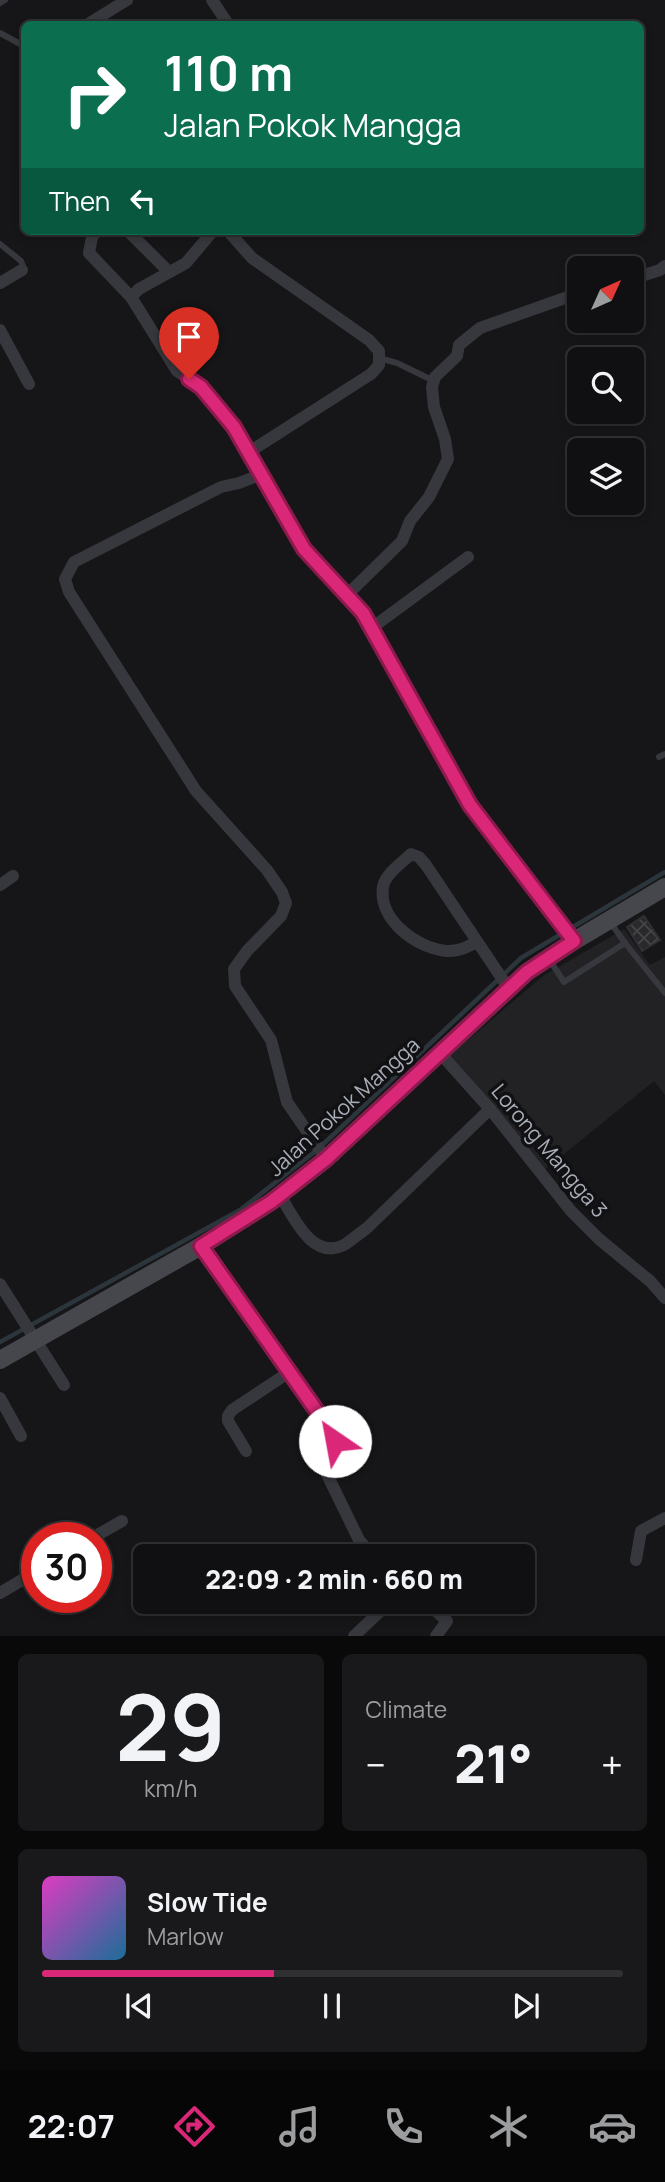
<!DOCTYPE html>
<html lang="en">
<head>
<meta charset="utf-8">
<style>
	body { margin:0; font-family:Manrope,sans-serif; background:#19191b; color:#f1f3f6; height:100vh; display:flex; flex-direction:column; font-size:26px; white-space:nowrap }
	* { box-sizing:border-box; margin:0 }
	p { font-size:23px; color:#9c9d9f }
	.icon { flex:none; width:38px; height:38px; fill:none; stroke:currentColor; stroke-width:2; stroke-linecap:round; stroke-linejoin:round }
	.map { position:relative; height:1636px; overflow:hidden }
	.sheet { display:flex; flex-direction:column; gap:18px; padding:18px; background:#09090a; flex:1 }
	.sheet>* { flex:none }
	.top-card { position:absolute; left:21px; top:21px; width:623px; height:214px; border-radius:10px; box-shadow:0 4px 10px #0003,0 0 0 2px #303032; background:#0b6e4f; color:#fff; overflow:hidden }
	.needle { width:46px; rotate:45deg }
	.fabs { position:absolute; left:567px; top:256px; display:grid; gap:14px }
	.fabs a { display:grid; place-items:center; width:77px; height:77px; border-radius:10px; background:#101012; box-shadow:0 4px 10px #0003,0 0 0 2px #303032; font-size:35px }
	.speed { position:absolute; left:21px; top:1522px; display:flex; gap:14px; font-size:35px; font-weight:700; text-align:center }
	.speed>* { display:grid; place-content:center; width:91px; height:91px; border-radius:50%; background:#101012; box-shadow:0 4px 10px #0003,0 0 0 2px #303032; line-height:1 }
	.speed .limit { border:10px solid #d22; background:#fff; color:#111 }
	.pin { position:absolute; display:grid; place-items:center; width:60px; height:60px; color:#fff; margin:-72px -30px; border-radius:50% 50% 50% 0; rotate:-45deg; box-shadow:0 0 7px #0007 }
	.pin .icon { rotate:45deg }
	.me { position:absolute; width:77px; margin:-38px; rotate:327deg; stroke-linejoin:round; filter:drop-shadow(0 0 5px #0008) }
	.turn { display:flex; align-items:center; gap:24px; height:147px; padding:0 28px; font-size:32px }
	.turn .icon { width:91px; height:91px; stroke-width:2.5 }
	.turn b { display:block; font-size:49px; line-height:60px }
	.then { display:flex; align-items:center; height:66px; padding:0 28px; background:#0003; gap:14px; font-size:26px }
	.big { font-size:52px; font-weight:800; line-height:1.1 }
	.sheet .tile { flex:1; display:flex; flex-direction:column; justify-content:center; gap:10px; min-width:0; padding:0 24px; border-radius:10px; background:#19191b }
	.sheet .dial { align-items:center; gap:0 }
	.dial b { font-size:91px; line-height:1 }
	.song { display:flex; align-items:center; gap:21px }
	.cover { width:84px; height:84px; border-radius:10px; background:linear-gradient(135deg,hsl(310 70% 55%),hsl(200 70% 35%)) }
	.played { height:7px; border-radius:4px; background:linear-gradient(90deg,#db2777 40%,#303032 40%) }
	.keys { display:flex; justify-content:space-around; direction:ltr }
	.heat { display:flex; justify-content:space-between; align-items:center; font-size:38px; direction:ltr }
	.sheet .tiles { flex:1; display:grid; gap:18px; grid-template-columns:1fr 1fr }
	.tile:last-child { grid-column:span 2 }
	.trip { position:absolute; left:133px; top:1544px; width:402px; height:70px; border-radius:10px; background:#101012; box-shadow:0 4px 10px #0003,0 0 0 2px #303032; font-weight:800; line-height:70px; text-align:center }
	.dock { display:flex; height:112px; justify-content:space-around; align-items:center; background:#060607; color:#9c9d9f }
	.dock .icon { width:49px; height:49px }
	.dock .on { color:#db2777 }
	.dock b { font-size:32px; color:#f1f3f6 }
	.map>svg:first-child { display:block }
</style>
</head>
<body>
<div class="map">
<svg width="665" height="1636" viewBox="0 0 665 1636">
	<defs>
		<pattern id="building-cross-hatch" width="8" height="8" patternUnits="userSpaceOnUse" patternTransform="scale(1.75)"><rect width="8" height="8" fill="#29292c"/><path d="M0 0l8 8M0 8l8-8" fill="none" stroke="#454548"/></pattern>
	</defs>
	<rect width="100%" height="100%" fill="#161618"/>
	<polygon fill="#222225" points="624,929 650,965 665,957 665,1095 654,1081 542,1172 449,1056 543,976"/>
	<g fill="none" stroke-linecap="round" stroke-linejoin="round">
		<polyline stroke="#2c353c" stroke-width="4.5" points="0,1342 240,1210 317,1150 521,958 665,872"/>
	</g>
	<polygon fill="url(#building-cross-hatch)" stroke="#303034" stroke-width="2" points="644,916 660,940 642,951 627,927"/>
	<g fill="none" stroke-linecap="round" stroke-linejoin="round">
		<g stroke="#37383d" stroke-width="6">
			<polyline points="0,3 5,0"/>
			<polyline points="0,33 24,46"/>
			<polyline points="0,244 21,261 23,266 22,270"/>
			<polyline points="379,358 397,363 434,381"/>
			<polyline points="659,757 665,754"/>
			<polyline points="610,922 625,943"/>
			<polyline points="549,959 564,982 625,943 665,993"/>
		</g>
		<g stroke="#37383d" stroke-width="12">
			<polyline points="212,0 228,24"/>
			<polyline points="88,24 127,0"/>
			<polyline points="97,231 92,237 89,253 131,297"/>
			<polyline points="128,231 169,272"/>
			<polyline points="213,231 186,263 139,289 131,297 177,371 201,387 234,427 304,549 363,613 470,805 574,941"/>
			<polyline points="228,231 252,258 369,340 379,351 379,365 371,374 249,452"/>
			<polyline points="632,279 660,270 665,266"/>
			<polyline points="0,283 22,270"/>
			<polyline points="0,330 29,384"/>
			<polyline points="262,474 239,483 221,487 74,562 65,579 69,592 196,791 267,870 282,892 286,903 281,916 247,951 234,969 235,986 271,1040 287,1102 326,1159"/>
			<polyline points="348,594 402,541 410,521 429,497 448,459 445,439 434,407 432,387 435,377 457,356 459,345 480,328 579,293"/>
			<polyline points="373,627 468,557"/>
			<polyline points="0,885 13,876"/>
			<path d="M477 942C467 947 458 952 446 951 417 948 378 920 383 887 385 874 402 863 411 854L419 857 426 865 509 989"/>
			<polyline points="439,1052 490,1109 571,1211 599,1239 650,1281 665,1298"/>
			<path d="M280 1195C293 1216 312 1261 344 1245 352 1240 360 1233 367 1228L490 1109"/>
			<polyline points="201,1246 335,1437 334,1445 323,1455 321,1462 359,1540 373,1556"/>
			<polyline points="0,1284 64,1385"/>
			<polyline points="0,1398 21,1436"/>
			<polyline points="246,1451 228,1421 228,1416 232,1410 288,1373"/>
			<polyline points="92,1538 122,1521"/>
			<polyline points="636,1560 641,1531 665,1518"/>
			<polyline points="0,1593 37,1571"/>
			<polyline points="425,1601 447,1621 436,1636"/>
			<polyline points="354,1636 391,1601"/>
		</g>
		<polyline stroke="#45474d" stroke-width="18" points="0,1360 201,1246 271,1202 326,1159 527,972 574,941 665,887"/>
	</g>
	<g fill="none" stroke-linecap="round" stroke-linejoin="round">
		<defs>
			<polyline id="route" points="189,379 201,387 234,427 304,549 363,613 470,805 574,941 527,972 326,1159 271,1202 201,1246 335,1437 335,1441"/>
		</defs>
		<use href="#route" stroke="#8e194d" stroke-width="18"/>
		<use href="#route" stroke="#db2777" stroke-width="12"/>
	</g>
	<g text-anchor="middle" stroke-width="7" stroke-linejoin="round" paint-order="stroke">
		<g font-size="21" fill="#a8adb8" stroke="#111113">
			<text transform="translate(344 1107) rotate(-42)" y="7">Jalan Pokok Mangga</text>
			<text transform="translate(549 1151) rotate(50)" y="7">Lorong Mangga 3</text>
		</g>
	</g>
</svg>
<div class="fabs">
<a><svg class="needle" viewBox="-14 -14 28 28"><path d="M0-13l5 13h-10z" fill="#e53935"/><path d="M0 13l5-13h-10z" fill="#9c9d9f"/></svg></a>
<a><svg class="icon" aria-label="search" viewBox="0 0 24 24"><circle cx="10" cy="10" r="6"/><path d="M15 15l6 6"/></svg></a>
<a><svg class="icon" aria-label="layers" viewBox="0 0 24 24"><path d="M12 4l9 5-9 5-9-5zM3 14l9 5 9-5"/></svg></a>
</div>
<div class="speed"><div class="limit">30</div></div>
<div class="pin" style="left:189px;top:379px;background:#d93025"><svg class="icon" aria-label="arrive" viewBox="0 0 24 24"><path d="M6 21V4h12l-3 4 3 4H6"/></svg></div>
<svg class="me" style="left:335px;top:1441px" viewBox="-20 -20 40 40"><circle r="19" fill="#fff"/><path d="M0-13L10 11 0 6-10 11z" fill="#db2777"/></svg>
<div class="trip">22:09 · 2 min · 660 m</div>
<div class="top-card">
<div class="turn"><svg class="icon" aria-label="right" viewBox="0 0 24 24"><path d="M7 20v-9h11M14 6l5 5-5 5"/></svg><div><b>110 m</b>Jalan Pokok Mangga</div></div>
<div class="then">Then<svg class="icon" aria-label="left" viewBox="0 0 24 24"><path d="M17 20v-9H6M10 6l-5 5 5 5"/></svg></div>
</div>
</div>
<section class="sheet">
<div class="tiles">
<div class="tile dial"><b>29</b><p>km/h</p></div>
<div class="tile"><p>Climate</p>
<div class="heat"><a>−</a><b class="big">21°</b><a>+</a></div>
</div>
<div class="tile">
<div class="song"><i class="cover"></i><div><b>Slow Tide</b><p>Marlow</p></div></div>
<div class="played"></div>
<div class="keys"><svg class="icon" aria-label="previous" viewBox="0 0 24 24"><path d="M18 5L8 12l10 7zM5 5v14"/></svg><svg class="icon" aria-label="pause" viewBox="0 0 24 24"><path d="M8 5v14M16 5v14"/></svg><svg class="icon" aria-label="next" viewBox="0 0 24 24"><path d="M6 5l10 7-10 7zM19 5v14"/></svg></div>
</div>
</div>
</section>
<nav class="dock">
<b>22:07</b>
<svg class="icon on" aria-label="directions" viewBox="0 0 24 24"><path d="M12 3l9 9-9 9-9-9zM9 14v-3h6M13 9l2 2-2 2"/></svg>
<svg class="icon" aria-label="music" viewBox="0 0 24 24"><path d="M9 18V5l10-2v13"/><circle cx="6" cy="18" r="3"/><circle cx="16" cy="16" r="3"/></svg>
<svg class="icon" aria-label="phone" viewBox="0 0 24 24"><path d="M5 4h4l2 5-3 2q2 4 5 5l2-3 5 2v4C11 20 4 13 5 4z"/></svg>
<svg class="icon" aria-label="climate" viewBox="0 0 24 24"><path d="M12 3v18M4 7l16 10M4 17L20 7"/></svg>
<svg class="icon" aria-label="car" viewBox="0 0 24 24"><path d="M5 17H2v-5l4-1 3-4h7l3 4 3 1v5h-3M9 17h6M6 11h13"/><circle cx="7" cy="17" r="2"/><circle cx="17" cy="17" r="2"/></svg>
</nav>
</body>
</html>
